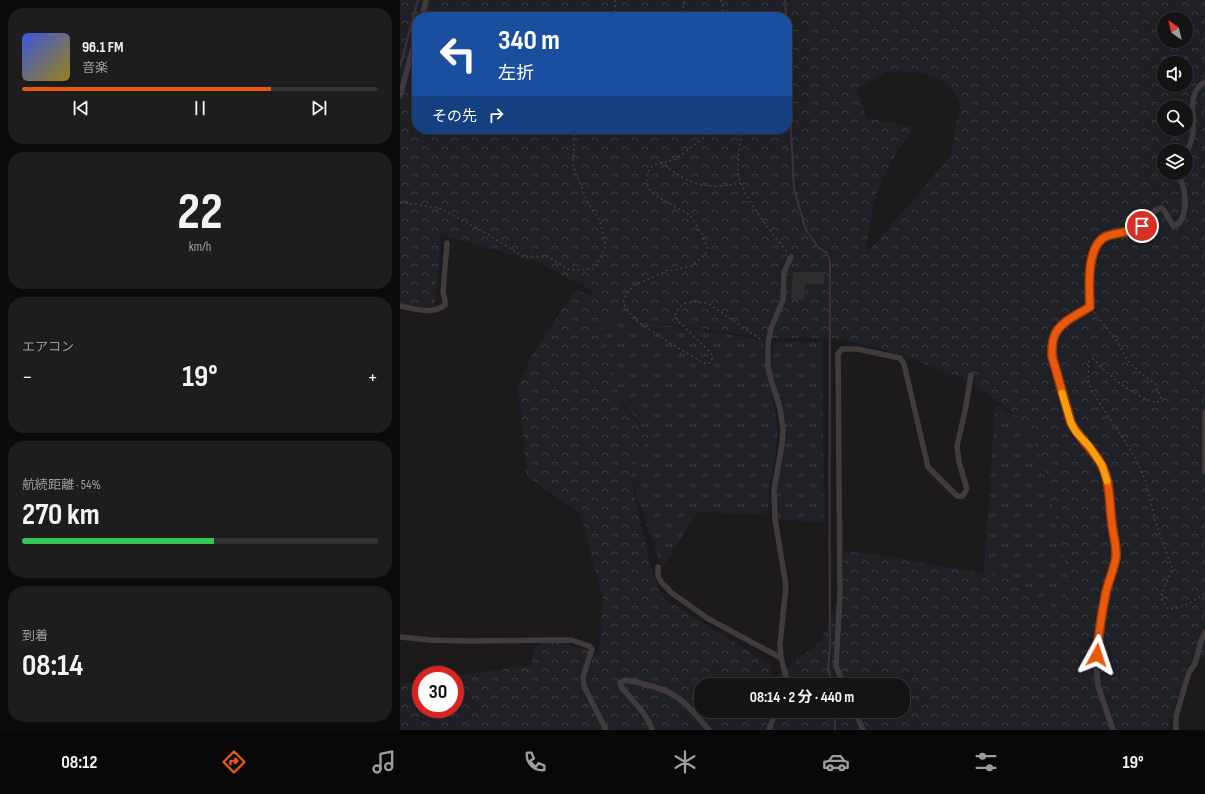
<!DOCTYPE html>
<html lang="ja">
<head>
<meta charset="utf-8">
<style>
	body { margin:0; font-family:"Sofia Sans Condensed","Noto Sans JP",sans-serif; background:#1e1d1d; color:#f1f3f6; height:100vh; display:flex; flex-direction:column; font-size:15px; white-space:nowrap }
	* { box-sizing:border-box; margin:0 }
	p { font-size:13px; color:#9d9ea0 }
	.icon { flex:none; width:22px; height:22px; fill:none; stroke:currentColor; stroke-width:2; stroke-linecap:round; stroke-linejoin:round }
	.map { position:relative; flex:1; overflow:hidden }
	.drawer { display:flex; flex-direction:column; gap:8px; padding:8px; background:#0c0b0b; width:400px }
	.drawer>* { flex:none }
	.guide { position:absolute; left:12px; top:12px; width:380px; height:122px; border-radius:16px; box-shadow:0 4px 16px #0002,0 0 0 1px #343334; background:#1a4fa0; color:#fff; overflow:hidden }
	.needle { width:26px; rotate:326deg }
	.controls { position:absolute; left:757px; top:12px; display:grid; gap:8px }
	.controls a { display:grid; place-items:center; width:36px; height:36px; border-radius:50%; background:#151414; box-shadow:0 4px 16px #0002,0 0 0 1px #343334; font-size:20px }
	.speed { position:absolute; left:12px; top:666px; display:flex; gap:8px; font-size:20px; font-weight:700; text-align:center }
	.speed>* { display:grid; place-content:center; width:52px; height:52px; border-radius:50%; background:#151414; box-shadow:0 4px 16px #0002,0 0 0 1px #343334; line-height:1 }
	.speed .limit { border:6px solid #d22; background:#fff; color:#111 }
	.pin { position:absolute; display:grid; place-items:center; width:34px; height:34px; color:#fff; margin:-17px; border:2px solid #fff; border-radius:50%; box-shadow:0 1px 4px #0007 }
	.me { position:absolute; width:44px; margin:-22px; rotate:5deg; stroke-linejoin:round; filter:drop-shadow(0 0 3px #0008) }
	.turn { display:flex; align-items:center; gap:14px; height:84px; padding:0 20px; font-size:18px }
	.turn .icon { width:52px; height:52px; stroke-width:2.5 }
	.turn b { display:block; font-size:28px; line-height:34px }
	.then { display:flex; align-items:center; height:38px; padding:0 20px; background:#0003; gap:8px; font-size:15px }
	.big { font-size:30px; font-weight:700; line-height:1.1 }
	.drawer .widget { flex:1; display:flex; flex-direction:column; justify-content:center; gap:6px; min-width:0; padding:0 14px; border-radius:16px; background:#1e1d1d }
	.drawer .dial { align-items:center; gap:0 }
	.dial b { font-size:52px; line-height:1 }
	.song { display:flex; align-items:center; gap:12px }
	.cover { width:48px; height:48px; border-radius:6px; background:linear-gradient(135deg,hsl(230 70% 55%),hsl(50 70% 35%)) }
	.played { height:4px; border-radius:2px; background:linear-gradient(90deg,#ea580c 70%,#343334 70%) }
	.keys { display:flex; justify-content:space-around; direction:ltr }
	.heat { display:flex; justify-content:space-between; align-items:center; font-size:22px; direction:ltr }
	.charge { height:6px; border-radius:3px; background:linear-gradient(90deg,#34c759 54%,#343334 0) }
	.trip { position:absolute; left:294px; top:678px; width:216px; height:40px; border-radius:16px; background:#151414; box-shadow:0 4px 16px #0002,0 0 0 1px #343334; font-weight:700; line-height:40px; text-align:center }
	.dock { display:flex; height:64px; justify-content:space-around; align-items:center; background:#080808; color:#9d9ea0 }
	.dock .icon { width:28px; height:28px }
	.dock .on { color:#ea580c }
	.dock b { font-size:18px; color:#f1f3f6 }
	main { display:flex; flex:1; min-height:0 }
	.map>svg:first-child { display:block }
</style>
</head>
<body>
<main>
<section class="drawer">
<div class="widget">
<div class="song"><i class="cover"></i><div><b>96.1 FM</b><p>音楽</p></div></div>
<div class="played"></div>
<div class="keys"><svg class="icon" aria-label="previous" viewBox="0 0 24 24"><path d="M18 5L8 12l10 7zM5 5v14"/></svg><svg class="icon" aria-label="pause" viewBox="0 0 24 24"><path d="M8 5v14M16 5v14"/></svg><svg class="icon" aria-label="next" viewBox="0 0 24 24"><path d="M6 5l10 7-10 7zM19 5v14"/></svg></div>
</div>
<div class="widget dial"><b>22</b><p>km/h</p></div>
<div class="widget"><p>エアコン</p>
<div class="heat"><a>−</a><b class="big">19°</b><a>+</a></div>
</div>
<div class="widget"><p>航続距離 · 54%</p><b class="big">270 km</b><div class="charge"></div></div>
<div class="widget"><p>到着</p><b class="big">08:14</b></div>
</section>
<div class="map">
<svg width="805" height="730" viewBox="0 0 805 730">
	<defs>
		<pattern id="grass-tufts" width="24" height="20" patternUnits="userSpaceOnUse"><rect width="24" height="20" fill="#202027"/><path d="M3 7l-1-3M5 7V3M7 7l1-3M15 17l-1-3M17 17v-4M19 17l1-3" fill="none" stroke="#3e3e44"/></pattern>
		<pattern id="forest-crowns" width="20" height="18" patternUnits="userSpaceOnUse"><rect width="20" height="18" fill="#202027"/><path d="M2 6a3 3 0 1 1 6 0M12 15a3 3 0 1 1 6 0" fill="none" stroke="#3e3e44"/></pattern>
	</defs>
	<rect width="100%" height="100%" fill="#1c1a1a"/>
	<g fill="url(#grass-tufts)">
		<polygon points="199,315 363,340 378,430 367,515 298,512 262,568 230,476 249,435 220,399"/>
		<polygon points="373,342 422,342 424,523 375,519 381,449 381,418 371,380"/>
		<polygon points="595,405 619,417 643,459 668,576 662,612 584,573"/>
	</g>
	<path fill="url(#forest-crowns)" fill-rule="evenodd" d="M0 0H805V657L788 664 768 730H0V684L21 681V709H55V676L132 665 133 649 148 638 199 654 203 598 180 514 126 475 122 419 117 387 133 354 175 290 193 295 192 290 134 261 41 235 34 311 0 305ZM17 17H387V129H17ZM764 19H786V41H764ZM764 63H786V85H764ZM487 71 524 73 549 84 560 104 551 156 465 255 474 200 491 161 515 127 467 118 457 89ZM764 107H786V129H764ZM764 151H786V173H764ZM199 315 369 338H436L474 347 505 356 569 381 619 417 643 459 668 576 662 612 605 577 538 566 488 556 444 551 442 592 421 641 370 682 372 666 263 598 253 575 230 476 249 435 224 408 220 399ZM301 685H503V711H332L316 719 328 711H301Z"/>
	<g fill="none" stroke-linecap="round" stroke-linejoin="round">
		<g stroke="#40303c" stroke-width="2">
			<polyline points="385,0 386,17"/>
			<path d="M387 46 394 189 406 230 418 247 427 253 430 261C430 390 429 519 430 648L428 667 432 685"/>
			<polyline points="0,66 18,0"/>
			<polyline points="435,730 435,711"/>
		</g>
	</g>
	<polygon fill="#302d2e" points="393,272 424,272 424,284 405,284 404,300 391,299"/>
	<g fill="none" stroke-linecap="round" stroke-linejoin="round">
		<g stroke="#484144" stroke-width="1.5" stroke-dasharray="2 3" stroke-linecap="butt">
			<polyline points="215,0 215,17"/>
			<polyline points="321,0 323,6 322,17"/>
			<polyline points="279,17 284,5 284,0"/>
			<path d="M308 129 305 137 275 160 253 165 249 170 247 180 248 187 255 195 290 215 302 234 307 247 305 255 291 266 274 270H268L233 286 225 296 223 303 228 311 238 322 275 346 302 362 308 364 312 361V355L306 348 277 320 275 315C280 300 295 300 309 304L363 341"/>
			<path d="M343 129C340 145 336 161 339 178 343 197 374 236 387 252"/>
			<path d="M261 162C289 185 306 190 341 183"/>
			<polyline points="0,202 39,208 84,232 124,257 147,256 170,270 194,269 206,246 200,221 188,203 173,166 175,129"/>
			<path d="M694 312 715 338 728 361 742 374 756 384 761 398 757 403C730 394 713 379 693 359L689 361 688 379 691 390 735 457 746 482 755 520 772 568 762 594V601L768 609C782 609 794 601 805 593"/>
		</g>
		<g stroke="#413b3d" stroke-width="5.5">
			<polyline points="22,17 26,0"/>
			<polyline points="0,96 17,33"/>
			<path d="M786 153C790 146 792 140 793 132 795 114 786 93 805 82"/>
			<path d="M0 306C15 309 32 315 45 305V300L43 292 47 243"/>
			<polyline points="805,412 805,471"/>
			<polyline points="258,567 258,576 262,583 272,593 307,618 381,658"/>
			<polyline points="0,637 30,640 68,641 171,640 189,646 192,649 183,677 184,686 206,730"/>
			<polyline points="384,685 386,676 381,658 380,644 386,586 375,519 374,490 382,444 383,429 380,408 371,380 368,366 368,344 371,328 383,300 384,272 391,257"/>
			<polyline points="444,685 436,666 440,594 438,354 442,349 457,349 500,358 504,364 528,467 557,496 563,496 567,489 559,462 557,446 565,411 571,375"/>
			<polyline points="455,711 463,730"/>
			<path d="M252 730C249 716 231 699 222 688L220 683 223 681 226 680C240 683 255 686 268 692 285 700 297 716 309 730"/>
			<polyline points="369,730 376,711"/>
			<path d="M713 730 698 686 696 662 698 639 701 621 706 592 716 556 711 518 710 499 707 480 702 465 689 446 676 432 671 423 651 356C652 350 652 342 654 337 658 323 678 314 690 307 689 291 688 253 698 241 700 239 704 237 706 236 716 232 727 233 736 229 747 224 748 211 761 208L764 210 773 226C786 224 786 201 784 190 783 185 780 180 779 175V173"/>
			<polyline points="776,730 776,716 789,672 795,664 801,641 805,632"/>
		</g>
	</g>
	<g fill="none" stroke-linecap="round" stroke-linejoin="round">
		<defs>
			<path id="route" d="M697 655C698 634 702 613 706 592 709 580 714 569 716 557 717 547 713 534 712 524 709 504 711 482 701 464 693 449 679 438 671 423L652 356C652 350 652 342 654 337 658 323 678 314 690 307 689 288 686 244 707 236 719 232 732 232 742 226"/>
		</defs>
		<use href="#route" stroke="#983908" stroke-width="10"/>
		<use href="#route" stroke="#ea580c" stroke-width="7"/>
		<polyline stroke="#f59e0b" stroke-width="7" points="662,393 671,423 676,432 689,446 702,465 707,481"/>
	</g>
</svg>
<div class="controls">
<a><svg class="needle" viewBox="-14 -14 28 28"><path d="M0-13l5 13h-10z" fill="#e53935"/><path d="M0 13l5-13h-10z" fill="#9d9ea0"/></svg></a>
<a><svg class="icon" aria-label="sound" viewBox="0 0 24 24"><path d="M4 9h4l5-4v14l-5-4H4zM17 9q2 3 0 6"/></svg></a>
<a><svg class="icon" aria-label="search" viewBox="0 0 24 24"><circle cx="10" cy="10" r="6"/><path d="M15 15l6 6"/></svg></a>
<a><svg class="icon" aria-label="layers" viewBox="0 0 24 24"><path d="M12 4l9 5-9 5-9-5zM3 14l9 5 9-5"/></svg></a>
</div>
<div class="speed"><div class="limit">30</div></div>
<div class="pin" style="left:742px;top:226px;background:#d93025"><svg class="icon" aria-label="arrive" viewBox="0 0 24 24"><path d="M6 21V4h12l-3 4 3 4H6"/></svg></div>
<svg class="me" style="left:697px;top:655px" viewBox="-20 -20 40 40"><path d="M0-17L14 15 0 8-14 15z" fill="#ea580c" stroke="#fff" stroke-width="4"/></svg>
<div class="trip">08:14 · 2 分 · 440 m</div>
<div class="guide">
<div class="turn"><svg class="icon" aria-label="left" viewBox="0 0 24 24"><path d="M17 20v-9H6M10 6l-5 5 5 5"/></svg><div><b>340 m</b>左折</div></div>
<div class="then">その先<svg class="icon" aria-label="right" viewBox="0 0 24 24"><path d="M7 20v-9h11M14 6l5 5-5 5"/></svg></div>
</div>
</div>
</main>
<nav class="dock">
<b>08:12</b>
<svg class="icon on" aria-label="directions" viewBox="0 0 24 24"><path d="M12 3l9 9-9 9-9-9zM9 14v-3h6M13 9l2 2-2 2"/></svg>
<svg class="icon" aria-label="music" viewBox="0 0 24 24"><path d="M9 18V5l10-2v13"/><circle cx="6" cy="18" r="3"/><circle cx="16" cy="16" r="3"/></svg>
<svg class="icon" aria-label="phone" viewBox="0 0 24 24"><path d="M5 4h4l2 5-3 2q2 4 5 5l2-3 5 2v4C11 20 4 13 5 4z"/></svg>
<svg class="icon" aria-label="climate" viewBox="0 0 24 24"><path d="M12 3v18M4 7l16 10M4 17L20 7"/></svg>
<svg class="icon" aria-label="car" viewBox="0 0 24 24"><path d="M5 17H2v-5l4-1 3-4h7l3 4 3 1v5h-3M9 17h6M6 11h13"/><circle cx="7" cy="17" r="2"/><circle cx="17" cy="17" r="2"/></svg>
<svg class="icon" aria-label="filters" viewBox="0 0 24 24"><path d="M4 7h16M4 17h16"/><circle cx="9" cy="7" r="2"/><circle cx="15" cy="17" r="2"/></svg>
<b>19°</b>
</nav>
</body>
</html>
